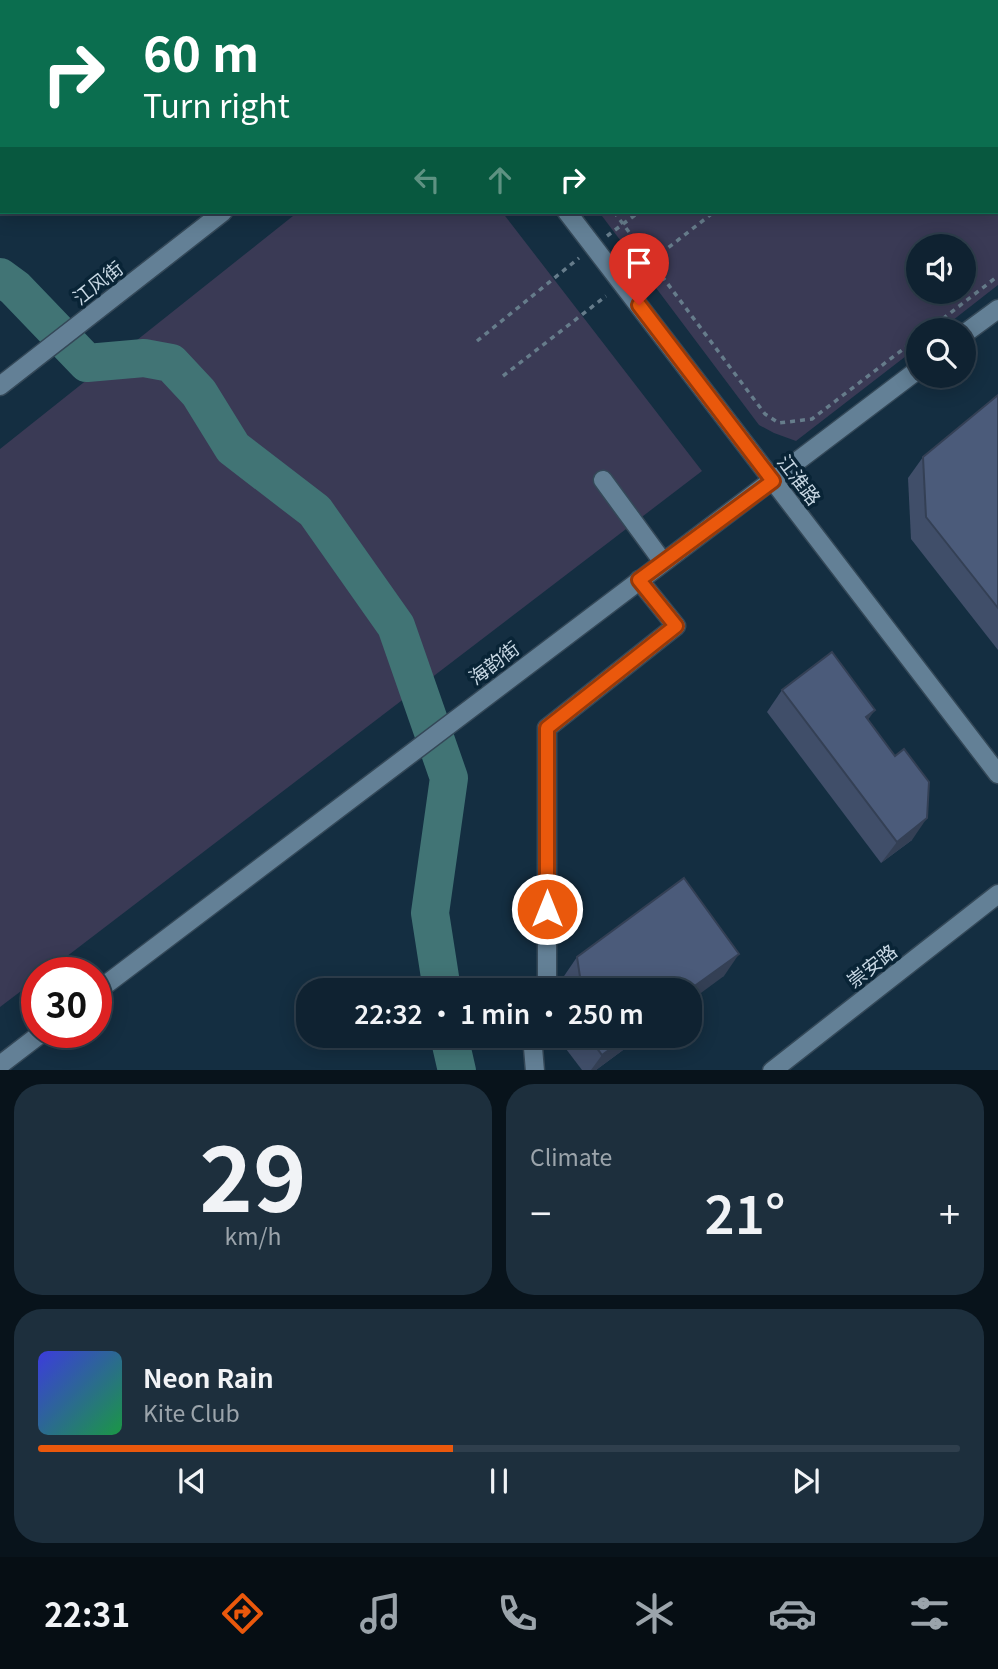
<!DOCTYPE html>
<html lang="en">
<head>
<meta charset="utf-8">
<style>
	body { margin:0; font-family:Georgia,"Noto Sans SC",serif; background:#1d2f3d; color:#f1f3f6; height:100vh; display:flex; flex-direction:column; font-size:26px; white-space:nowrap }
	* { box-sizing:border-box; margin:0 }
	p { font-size:23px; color:#9ba4ab }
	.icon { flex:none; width:38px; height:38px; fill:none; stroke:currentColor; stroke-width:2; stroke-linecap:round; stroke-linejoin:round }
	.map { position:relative; height:1070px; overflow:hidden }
	.details { display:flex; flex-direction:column; gap:14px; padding:14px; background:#08131b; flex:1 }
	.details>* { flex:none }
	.hud { position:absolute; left:0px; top:0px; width:999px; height:214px; box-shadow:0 4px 18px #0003,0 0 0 2px #2f3f4d; background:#0b6e4f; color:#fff; overflow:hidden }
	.tools { position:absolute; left:906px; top:234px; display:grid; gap:14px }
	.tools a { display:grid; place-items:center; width:70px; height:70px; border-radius:50%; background:#0f2231; box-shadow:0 4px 18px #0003,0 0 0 2px #2f3f4d; font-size:35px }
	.speed { position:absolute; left:21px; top:957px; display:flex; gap:14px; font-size:35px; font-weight:700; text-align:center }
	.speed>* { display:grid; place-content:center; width:91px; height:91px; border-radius:50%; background:#0f2231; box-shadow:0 4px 18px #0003,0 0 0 2px #2f3f4d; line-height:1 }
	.speed .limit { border:10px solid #d22; background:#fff; color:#111 }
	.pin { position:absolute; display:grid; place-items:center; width:60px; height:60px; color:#fff; margin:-72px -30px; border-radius:50% 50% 50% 0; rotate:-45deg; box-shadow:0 0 7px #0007 }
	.pin .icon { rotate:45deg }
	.me { position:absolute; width:77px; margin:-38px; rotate:0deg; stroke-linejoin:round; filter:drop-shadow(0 0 5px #0008) }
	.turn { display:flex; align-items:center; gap:24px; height:147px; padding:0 28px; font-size:32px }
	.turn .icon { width:91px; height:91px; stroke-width:2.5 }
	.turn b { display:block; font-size:49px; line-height:60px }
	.lanes { display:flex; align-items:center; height:66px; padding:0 28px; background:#0003; justify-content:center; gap:35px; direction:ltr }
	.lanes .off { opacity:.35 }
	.big { font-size:52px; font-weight:600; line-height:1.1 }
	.details .tile { flex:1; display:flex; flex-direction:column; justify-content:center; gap:10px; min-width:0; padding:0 24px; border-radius:28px; background:#1d2f3d }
	.details .dial { align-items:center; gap:0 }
	.dial b { font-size:91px; line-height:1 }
	.song { display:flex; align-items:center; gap:21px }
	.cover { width:84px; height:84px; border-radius:10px; background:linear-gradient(135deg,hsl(240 70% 55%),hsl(140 70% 35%)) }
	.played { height:7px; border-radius:4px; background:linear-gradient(90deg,#ea580c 45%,#2f3f4d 45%) }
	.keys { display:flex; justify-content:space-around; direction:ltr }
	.heat { display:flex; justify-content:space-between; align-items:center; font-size:38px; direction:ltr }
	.details .tiles { flex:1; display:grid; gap:14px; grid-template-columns:1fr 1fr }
	.tile:last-child { grid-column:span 2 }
	.trip { position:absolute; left:296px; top:978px; width:406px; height:70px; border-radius:28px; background:#0f2231; box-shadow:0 4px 18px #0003,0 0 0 2px #2f3f4d; font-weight:600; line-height:70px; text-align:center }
	.menu { display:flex; height:112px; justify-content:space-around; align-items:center; background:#060e14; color:#9ba4ab }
	.menu .icon { width:49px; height:49px }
	.menu .on { color:#ea580c }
	.menu b { font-size:32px; color:#f1f3f6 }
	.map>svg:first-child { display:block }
</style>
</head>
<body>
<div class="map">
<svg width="998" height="1071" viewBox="0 0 998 1071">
	<rect width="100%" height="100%" fill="#142e41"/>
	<g fill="#3a3a55" fill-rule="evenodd">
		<path d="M538 0H998V285L939 331H919V346L796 441 774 433 759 425 599 212H998V2H536ZM919 247H964V292H919Z"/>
		<polygon points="298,212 502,212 702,471 45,973 37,973 37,979 0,1007 0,449"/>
	</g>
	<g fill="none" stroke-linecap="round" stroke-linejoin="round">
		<g stroke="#417475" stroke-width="38">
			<polyline points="0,277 15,288 87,363 144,358 171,363 199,393 233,448 315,511 396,626 449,778 430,913 442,990"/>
			<polyline points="449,1036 457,1071"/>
		</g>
		<defs>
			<g id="minor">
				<polyline points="406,0 407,2"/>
				<polyline points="491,2 493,0"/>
				<polyline points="567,212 998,774"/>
				<polyline points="964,334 998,309"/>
				<polyline points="0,386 223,212"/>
				<polyline points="603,480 663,562"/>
				<polyline points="544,990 547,986 547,728 676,626 639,580"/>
				<polyline points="96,992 919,369"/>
				<polyline points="532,1036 535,1071"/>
				<polyline points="0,1065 43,1032"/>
				<polyline points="772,1071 998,894"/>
			</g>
		</defs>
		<use href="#minor" stroke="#344858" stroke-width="21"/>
		<g stroke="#667c8b" stroke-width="3.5" stroke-dasharray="5 5" stroke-linecap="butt">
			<polyline points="671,0 673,2"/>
			<polyline points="875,0 876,2"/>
			<polyline points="931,0 932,2"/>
			<polyline points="549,2 552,0"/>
			<polyline points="690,2 691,0"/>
			<polyline points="915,2 917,0"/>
			<polyline points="614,212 765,414 779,423 812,419 919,337"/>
			<polyline points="607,236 639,212"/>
			<polyline points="637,272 714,212"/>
			<polyline points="927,331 998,276"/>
			<polyline points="477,341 579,258"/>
			<polyline points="503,376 606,296"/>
		</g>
		<use href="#minor" stroke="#638096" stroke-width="18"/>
	</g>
	<g fill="#404e69">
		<polygon points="998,395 998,650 911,539 908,478 923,457"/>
		<polygon points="782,690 868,720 912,840 881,863 767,712"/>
		<polygon points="577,957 724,976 690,990 564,990 562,979"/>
		<polygon points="569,1036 642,1036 596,1070 582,1070 563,1045"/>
	</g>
	<g fill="#344055">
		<polygon points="2,104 2,114 0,115 0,105"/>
		<polygon points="875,710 860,731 866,717"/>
		<polygon points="927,818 912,840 881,863 897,842"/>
		<polygon points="739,954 724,976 690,1001 689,990"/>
		<polygon points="628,1036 642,1036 596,1070 591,1070 602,1055"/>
	</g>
	<g fill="#4b5b7a" stroke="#344055" stroke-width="2">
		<polygon points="218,0 292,0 294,2 216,2"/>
		<polygon points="0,39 2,41 2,104 0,105"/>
		<polygon points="998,395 998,608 926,517 923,457"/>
		<polygon points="832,652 875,710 866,717 895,756 904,749 929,782 927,818 897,842 782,690"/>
		<polygon points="684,878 739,954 689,990 582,990 577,957"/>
		<polygon points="588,1036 628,1036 602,1055"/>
	</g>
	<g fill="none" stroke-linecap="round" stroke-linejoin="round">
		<defs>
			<polyline id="route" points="547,909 547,728 676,626 639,580 773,481 639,305"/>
		</defs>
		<use href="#route" stroke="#983908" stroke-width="18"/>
		<use href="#route" stroke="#ea580c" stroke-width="12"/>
	</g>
	<g text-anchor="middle" stroke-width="7" stroke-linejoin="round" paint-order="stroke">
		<g font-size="19" fill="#c7d7e3" stroke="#092436">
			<text transform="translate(98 283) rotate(-38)" y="7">江风街</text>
			<text transform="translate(799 480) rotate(53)" y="7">江淮路</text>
			<text transform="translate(494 663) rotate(-37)" y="7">海韵街</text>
			<text transform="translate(872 966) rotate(-38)" y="7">崇安路</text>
		</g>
	</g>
</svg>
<div class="tools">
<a><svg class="icon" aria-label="sound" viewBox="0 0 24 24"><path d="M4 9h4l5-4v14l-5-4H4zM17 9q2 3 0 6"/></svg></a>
<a><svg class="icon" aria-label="search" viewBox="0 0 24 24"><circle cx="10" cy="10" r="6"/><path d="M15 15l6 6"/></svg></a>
</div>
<div class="speed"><div class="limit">30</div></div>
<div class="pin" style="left:639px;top:305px;background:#d93025"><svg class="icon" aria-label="arrive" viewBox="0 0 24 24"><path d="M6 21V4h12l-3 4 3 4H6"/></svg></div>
<svg class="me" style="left:547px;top:909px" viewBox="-20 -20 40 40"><circle r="17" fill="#ea580c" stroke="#fff" stroke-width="3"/><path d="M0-11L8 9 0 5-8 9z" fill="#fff"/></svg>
<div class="trip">22:32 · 1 min · 250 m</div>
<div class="hud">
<div class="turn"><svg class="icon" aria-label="right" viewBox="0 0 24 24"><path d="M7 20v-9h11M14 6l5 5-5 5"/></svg><div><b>60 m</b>Turn right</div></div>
<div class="lanes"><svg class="icon off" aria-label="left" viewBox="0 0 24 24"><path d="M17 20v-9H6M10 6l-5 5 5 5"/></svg><svg class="icon off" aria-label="ahead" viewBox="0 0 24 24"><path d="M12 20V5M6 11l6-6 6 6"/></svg><svg class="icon" aria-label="right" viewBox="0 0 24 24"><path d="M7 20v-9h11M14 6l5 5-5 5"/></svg></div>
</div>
</div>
<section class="details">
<div class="tiles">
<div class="tile dial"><b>29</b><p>km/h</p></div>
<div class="tile"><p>Climate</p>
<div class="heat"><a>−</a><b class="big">21°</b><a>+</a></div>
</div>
<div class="tile">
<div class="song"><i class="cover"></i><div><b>Neon Rain</b><p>Kite Club</p></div></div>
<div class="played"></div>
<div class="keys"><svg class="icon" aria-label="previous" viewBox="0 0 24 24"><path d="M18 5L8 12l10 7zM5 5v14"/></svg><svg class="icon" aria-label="pause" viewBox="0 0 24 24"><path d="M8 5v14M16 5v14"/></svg><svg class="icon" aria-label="next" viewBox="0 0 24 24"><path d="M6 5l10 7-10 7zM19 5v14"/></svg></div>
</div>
</div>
</section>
<nav class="menu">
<b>22:31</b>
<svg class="icon on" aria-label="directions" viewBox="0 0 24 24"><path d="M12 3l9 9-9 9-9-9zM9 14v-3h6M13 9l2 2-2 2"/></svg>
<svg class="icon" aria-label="music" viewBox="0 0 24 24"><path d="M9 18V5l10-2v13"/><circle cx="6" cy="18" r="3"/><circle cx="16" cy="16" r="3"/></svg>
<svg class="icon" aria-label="phone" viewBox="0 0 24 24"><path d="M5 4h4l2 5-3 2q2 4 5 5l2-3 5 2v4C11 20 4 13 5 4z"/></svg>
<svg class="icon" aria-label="climate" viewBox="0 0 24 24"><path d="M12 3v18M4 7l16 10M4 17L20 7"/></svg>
<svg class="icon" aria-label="car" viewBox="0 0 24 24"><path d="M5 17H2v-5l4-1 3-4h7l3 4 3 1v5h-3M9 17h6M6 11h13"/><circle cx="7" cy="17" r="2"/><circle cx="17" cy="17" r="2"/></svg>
<svg class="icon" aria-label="filters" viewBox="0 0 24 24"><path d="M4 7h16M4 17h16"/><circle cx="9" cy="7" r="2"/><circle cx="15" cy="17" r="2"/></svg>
</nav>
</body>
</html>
